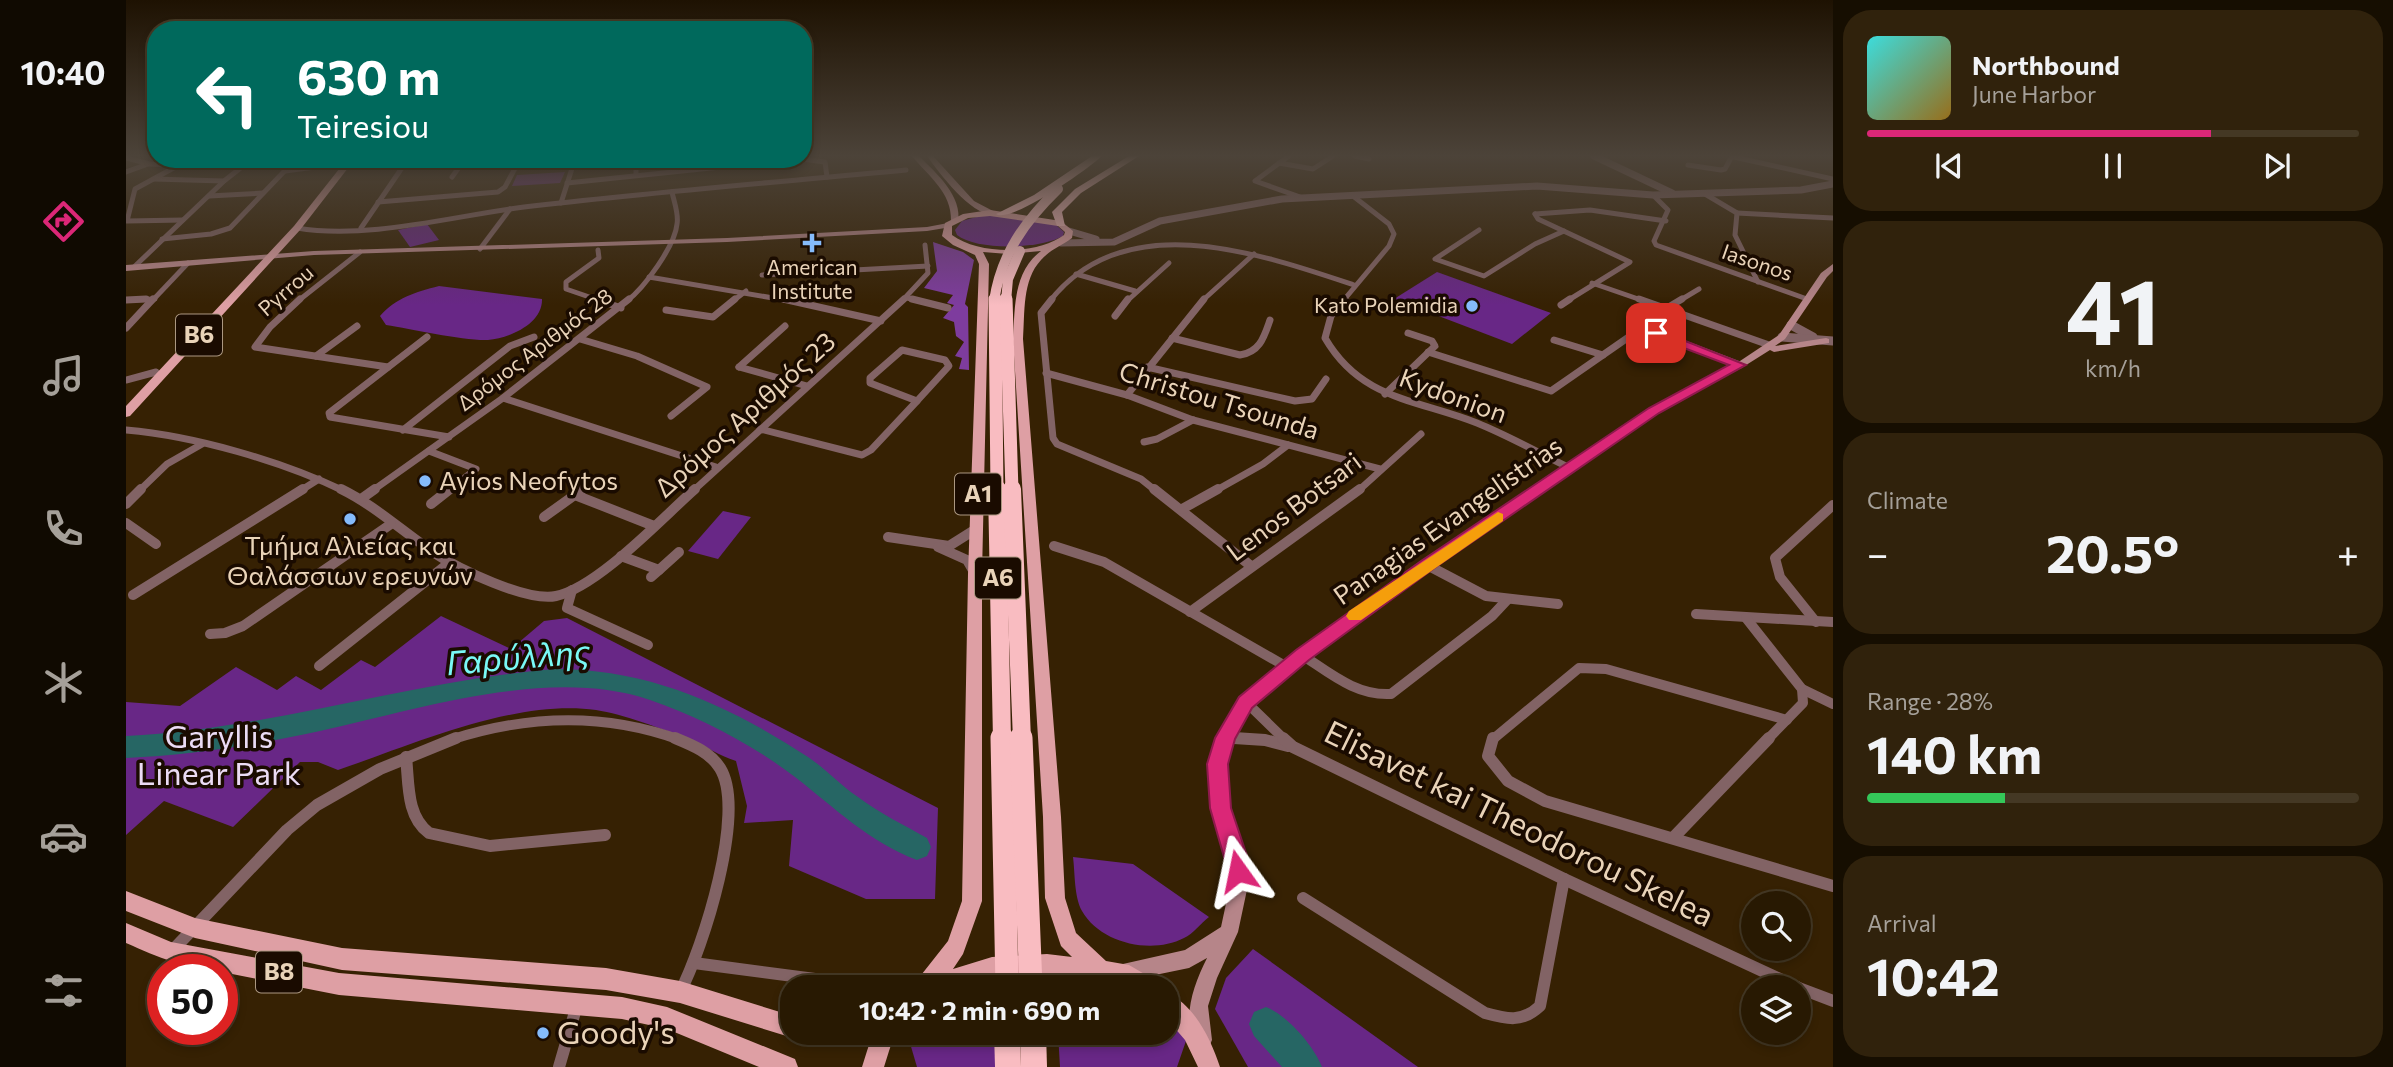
<!DOCTYPE html>
<html lang="en">
<head>
<meta charset="utf-8">
<style>
	body { margin:0; font-family:Commissioner,sans-serif; background:#30220c; color:#f1f3f6; height:100vh; display:flex; flex-direction:column; font-size:26px; white-space:nowrap }
	* { box-sizing:border-box; margin:0 }
	p { font-size:23px; color:#a5a099 }
	.icon { flex:none; width:38px; height:38px; fill:none; stroke:currentColor; stroke-width:2; stroke-linecap:round; stroke-linejoin:round }
	.map { position:relative; flex:1; overflow:hidden }
	.sheet { display:flex; flex-direction:column; gap:10px; padding:10px; background:#160e01; width:560px }
	.sheet>* { flex:none }
	.guide { position:absolute; left:21px; top:21px; width:665px; height:147px; border-radius:28px; box-shadow:0 4px 10px #0003,0 0 0 2px #443824; background:#00695c; color:#fff; overflow:hidden }
	.tools { position:absolute; left:1615px; top:891px; display:grid; gap:14px }
	.tools a { display:grid; place-items:center; width:70px; height:70px; border-radius:50%; background:#281902; box-shadow:0 4px 10px #0003,0 0 0 2px #443824; font-size:35px }
	.speed { position:absolute; left:21px; top:954px; display:flex; gap:14px; font-size:35px; font-weight:700; text-align:center }
	.speed>* { display:grid; place-content:center; width:91px; height:91px; border-radius:50%; background:#281902; box-shadow:0 4px 10px #0003,0 0 0 2px #443824; line-height:1 }
	.speed .limit { border:10px solid #d22; background:#fff; color:#111 }
	.pin { position:absolute; display:grid; place-items:center; width:60px; height:60px; color:#fff; margin:-30px; border-radius:14px; box-shadow:0 4px 10px #0006 }
	.me { position:absolute; width:77px; margin:-38px; rotate:348deg; stroke-linejoin:round; filter:drop-shadow(0 0 5px #0008) }
	.turn { display:flex; align-items:center; gap:24px; height:147px; padding:0 35px; font-size:32px }
	.turn .icon { width:91px; height:91px; stroke-width:2.5 }
	.turn b { display:block; font-size:49px; line-height:60px }
	.big { font-size:52px; font-weight:700; line-height:1.1 }
	.sheet .card { flex:1; display:flex; flex-direction:column; justify-content:center; gap:10px; min-width:0; padding:0 24px; border-radius:28px; background:#30220c }
	.sheet .dial { align-items:center; gap:0 }
	.dial b { font-size:91px; line-height:1 }
	.song { display:flex; align-items:center; gap:21px }
	.cover { width:84px; height:84px; border-radius:10px; background:linear-gradient(135deg,hsl(180 70% 55%),hsl(40 70% 35%)) }
	.played { height:7px; border-radius:4px; background:linear-gradient(90deg,#db2777 70%,#443824 70%) }
	.keys { display:flex; justify-content:space-around; direction:ltr }
	.heat { display:flex; justify-content:space-between; align-items:center; font-size:38px; direction:ltr }
	.charge { height:10px; border-radius:5px; background:linear-gradient(90deg,#34c759 28%,#443824 0) }
	.trip { position:absolute; left:654px; top:975px; width:399px; height:70px; border-radius:28px; background:#281902; box-shadow:0 4px 10px #0003,0 0 0 2px #443824; font-weight:700; line-height:70px; text-align:center }
	main { display:flex; flex:1; min-height:0 }
	.tab-bar { display:flex; flex-direction:column; width:126px; justify-content:space-around; align-items:center; background:#100a01; color:#a5a099 }
	.tab-bar .icon { width:49px; height:49px }
	.tab-bar .on { color:#db2777 }
	.tab-bar b { font-size:32px; color:#f1f3f6 }
	.map>svg:first-child { display:block }
</style>
</head>
<body>
<main>
<nav class="tab-bar">
<b>10:40</b>
<svg class="icon on" aria-label="directions" viewBox="0 0 24 24"><path d="M12 3l9 9-9 9-9-9zM9 14v-3h6M13 9l2 2-2 2"/></svg>
<svg class="icon" aria-label="music" viewBox="0 0 24 24"><path d="M9 18V5l10-2v13"/><circle cx="6" cy="18" r="3"/><circle cx="16" cy="16" r="3"/></svg>
<svg class="icon" aria-label="phone" viewBox="0 0 24 24"><path d="M5 4h4l2 5-3 2q2 4 5 5l2-3 5 2v4C11 20 4 13 5 4z"/></svg>
<svg class="icon" aria-label="climate" viewBox="0 0 24 24"><path d="M12 3v18M4 7l16 10M4 17L20 7"/></svg>
<svg class="icon" aria-label="car" viewBox="0 0 24 24"><path d="M5 17H2v-5l4-1 3-4h7l3 4 3 1v5h-3M9 17h6M6 11h13"/><circle cx="7" cy="17" r="2"/><circle cx="17" cy="17" r="2"/></svg>
<svg class="icon" aria-label="filters" viewBox="0 0 24 24"><path d="M4 7h16M4 17h16"/><circle cx="9" cy="7" r="2"/><circle cx="15" cy="17" r="2"/></svg>
</nav>
<div class="map">
<svg width="1707" height="1067" viewBox="0 0 1707 1067">
	<rect width="100%" height="100%" fill="#362103"/>
	<g fill="#682786">
		<polygon points="439,172 434,183 386,186 391,175"/>
		<path d="M861 214 929 224 938 232 937 236C915 249 851 251 831 235L829 230 836 221Z"/>
		<polygon points="301,224 313,240 284,247 272,230"/>
		<polygon points="1311,272 1425,313 1386,344 1268,299"/>
		<path d="M313 286 416 299C417 323 385 338 362 340 338 341 286 329 260 325L254 316C270 298 289 292 313 286Z"/>
		<polygon points="597,511 625,517 592,559 562,551"/>
		<path d="M315 616 385 649 418 621 441 618 812 808 809 899H740L663 866 667 820 618 823 621 806 610 761C593 756 579 745 562 739 536 729 497 714 470 710 388 699 289 744 212 770L192 762H174L107 827 38 801 0 835V702L54 706 110 667 151 690 170 676 195 690 235 660 249 667Z"/>
		<path d="M947 857 1007 864 1083 917C1075 923 1067 934 1058 938 1025 955 974 943 956 911 948 897 949 872 947 857Z"/>
		<polygon points="1127,949 1292,1067 1122,1067 1089,1009 1100,978"/>
		<polygon points="929,976 963,977 1008,987 930,987"/>
		<polygon points="1041,1013 1061,1038 1051,1067 934,1067 932,1033 1041,1032"/>
		<polygon points="781,1033 868,1033 870,1067 791,1067"/>
	</g>
	<polygon fill="#7e3c9e" points="807,242 837,252 848,260 839,304 842,307 843,370 833,369 836,358 829,356 838,342 830,336 828,322 817,318 828,305 821,303 827,295 798,288 811,271"/>
	<g fill="none" stroke-linecap="round" stroke-linejoin="round">
		<g fill="#266664" fill-rule="evenodd">
			<path d="M428 669C524 669 602 705 682 757 700 769 714 785 732 797 753 813 778 825 801 838L805 847 801 856 791 860C743 842 709 808 669 777 627 745 574 717 524 700 424 666 294 709 194 731 130 745 66 755 0 758V736C145 729 283 681 428 669Z"/>
			<path d="M1140 1007C1162 1016 1187 1045 1196 1067H1156L1128 1036 1123 1024 1128 1012Z"/>
		</g>
		<g stroke="#826365" stroke-width="5">
			<polyline points="1163,156 1129,181 1177,198"/>
			<polyline points="1229,156 1243,159"/>
			<polyline points="1608,157 1707,179"/>
			<polyline points="0,158 24,164 50,165"/>
			<polyline points="510,159 510,175"/>
			<polyline points="677,159 699,162 701,177"/>
			<polyline points="1153,163 1187,169 1207,156"/>
			<polyline points="1562,165 1595,170 1599,169 1606,156"/>
			<polyline points="159,171 212,164"/>
			<polyline points="0,172 22,164"/>
			<polyline points="326,177 339,159"/>
			<polyline points="28,179 98,181"/>
			<polyline points="441,183 672,159"/>
			<polyline points="1579,194 1611,213 1609,235 1632,282"/>
			<polyline points="1527,195 1542,210 1528,241 1530,245 1681,299"/>
			<polyline points="83,196 137,193"/>
			<polyline points="252,202 372,192 379,187 394,159"/>
			<polyline points="435,203 449,159"/>
			<polyline points="1611,213 1707,218"/>
			<polyline points="1409,214 1412,219 1504,262 1441,301"/>
			<polyline points="1409,214 1464,210 1540,221"/>
			<polyline points="57,220 1,221 9,189 64,159"/>
			<path d="M171 228C241 240 327 216 398 207 525 192 653 182 780 170"/>
			<polyline points="235,228 282,159"/>
			<polyline points="1353,230 1309,259 1358,276 1409,244 1438,231"/>
			<polyline points="36,239 85,234 104,228 170,159"/>
			<polyline points="354,249 384,209"/>
			<polyline points="472,250 473,258 440,282 440,289 475,301"/>
			<polyline points="8,267 98,181 126,159"/>
			<polyline points="950,274 1009,291"/>
			<polyline points="636,275 802,266"/>
			<polyline points="523,277 665,301"/>
			<polyline points="1466,283 1518,301"/>
			<polyline points="781,298 794,301"/>
			<polyline points="0,300 29,299"/>
			<polyline points="26,301 62,263"/>
			<polyline points="172,301 234,252"/>
			<path d="M501 301C518 288 549 246 551 224 553 214 548 202 546 192"/>
			<polyline points="607,301 620,291"/>
			<polyline points="776,301 802,273 799,245"/>
			<path d="M924 301C998 206 1132 253 1228 285"/>
			<polyline points="1001,301 1043,263"/>
			<polyline points="1076,301 1128,254"/>
			<polyline points="1217,301 1263,246 1268,234 1263,224 1227,196"/>
			<polyline points="1553,301 1573,289"/>
		</g>
		<g stroke="#826365" stroke-width="7">
			<polyline points="174,299 144,327 129,347 262,367"/>
			<polyline points="470,299 495,308"/>
			<polyline points="657,299 755,321"/>
			<polyline points="786,299 822,308"/>
			<polyline points="926,299 915,313 927,438 931,444 1015,479 1030,491"/>
			<path d="M1219 299 1205 316 1199 338C1235 400 1290 399 1351 423 1383 436 1413 453 1444 468"/>
			<polyline points="1513,299 1643,345"/>
			<polyline points="0,300 20,299"/>
			<polyline points="1435,305 1444,299"/>
			<polyline points="1541,308 1556,299"/>
			<polyline points="540,310 587,317 609,299"/>
			<polyline points="989,316 1002,299"/>
			<polyline points="0,328 27,299"/>
			<polyline points="301,337 203,413 204,417 323,437"/>
			<path d="M1046 338 1114 355C1134 352 1138 337 1144 320"/>
			<polyline points="454,339 511,356 581,387 545,416"/>
			<polyline points="1428,340 1477,355"/>
			<polygon points="776,350 819,360 823,366 791,401 744,383 744,378"/>
			<polyline points="1302,352 1425,391 1510,332 1530,333 1614,365"/>
			<polyline points="190,356 231,326"/>
			<polyline points="613,367 681,386"/>
			<polyline points="613,367 659,326"/>
			<polyline points="1021,367 1169,401 1186,399 1200,379"/>
			<polyline points="920,373 1001,395 1067,420 1254,469"/>
			<polyline points="0,380 30,372"/>
			<polyline points="1259,394 1309,346 1306,341 1282,333"/>
			<polyline points="1001,395 1078,299"/>
			<polyline points="377,398 590,467"/>
			<polyline points="634,429 736,455 745,450 791,401"/>
			<path d="M0 430C69 436 155 461 218 491"/>
			<polyline points="277,430 384,346 408,337"/>
			<polyline points="1018,442 1031,439 1067,420"/>
			<polyline points="303,451 350,469 322,491"/>
			<polyline points="13,491 41,464 76,444"/>
			<polyline points="174,491 193,479"/>
			<polyline points="246,491 377,398 503,299"/>
			<polyline points="454,491 468,481"/>
			<polyline points="567,491 778,299"/>
			<polyline points="1089,491 1137,464 1162,445"/>
			<polyline points="1232,491 1295,434"/>
		</g>
		<g stroke="#826365" stroke-width="10">
			<path d="M215 489C248 505 276 531 307 552 332 569 401 602 430 596 472 587 536 518 569 489"/>
			<polyline points="1028,489 1125,566"/>
			<polyline points="449,495 528,526"/>
			<polyline points="235,499 249,489"/>
			<polyline points="0,504 15,489"/>
			<polyline points="305,504 324,489"/>
			<polyline points="1056,509 1092,489"/>
			<polyline points="418,517 457,489"/>
			<polyline points="0,523 30,544"/>
			<polyline points="762,537 823,546 850,529"/>
			<polyline points="928,546 978,562 1161,667"/>
			<polyline points="812,547 841,560 848,572"/>
			<polyline points="495,556 533,570 553,552"/>
			<polyline points="1301,565 1360,596 1432,604"/>
			<polyline points="525,577 533,570"/>
			<polyline points="446,590 441,608 522,645"/>
			<polyline points="7,595 177,489"/>
			<polyline points="1064,612 1234,489"/>
			<polyline points="1570,614 1707,622"/>
			<polyline points="1620,618 1676,689 1707,704"/>
			<polyline points="1690,622 1654,577 1649,558 1707,505"/>
			<polyline points="84,634 99,633 117,626 265,524"/>
			<path d="M1176 655C1204 673 1230 696 1265 694L1366 616 1381 600"/>
			<polyline points="193,666 323,563"/>
			<polyline points="1120,702 1159,740"/>
			<polyline points="1099,738 1140,740"/>
			<path d="M324 740C401 715 477 712 554 740"/>
			<polyline points="1366,740 1453,668 1480,669 1661,720"/>
			<polyline points="1641,740 1677,703 1676,689"/>
		</g>
		<g stroke="#826365" stroke-width="12">
			<path d="M549 738C566 745 584 752 594 768 621 811 577 948 554 992"/>
			<polyline points="1108,738 1139,740 1162,746"/>
			<polyline points="1157,738 1167,747 1438,879 1671,987"/>
			<polyline points="1367,738 1362,756 1382,781 1419,801 1707,886"/>
			<path d="M280 757C283 783 280 816 303 833L364 846 479 835"/>
			<polyline points="1547,838 1643,738"/>
			<path d="M1177 898 1359 1013C1381 1019 1396 1023 1414 1006L1438 879"/>
			<polyline points="46,951 161,830 191,805 254,769 330,738"/>
			<polyline points="568,963 735,985"/>
			<polyline points="1673,988 1707,1001"/>
			<polyline points="433,1067 451,1005"/>
		</g>
		<g stroke="#826365" stroke-width="7">
			<polyline points="1468,156 1546,193"/>
			<polyline points="943,231 970,239"/>
			<polyline points="935,243 988,242 1034,221 1156,199 1411,186 1527,195 1675,190 1707,184"/>
		</g>
		<g stroke="#826365" stroke-width="9">
			<polyline points="1665,325 1687,337"/>
			<polyline points="1656,337 1707,341"/>
		</g>
		<g fill="#b68589" fill-rule="evenodd">
			<path d="M786 156H793C810 173 837 196 832 223L825 221C826 192 802 176 786 156Z"/>
			<path d="M801 156H807L848 201 867 211V215C844 214 814 174 801 156Z"/>
			<polygon points="822,223 825,223 825,227 801,231 601,242 188,255 0,271 0,265 188,251 601,238 801,227"/>
			<path d="M1707 264V271L1701 277 1659 339 1649 346 1700 338 1703 339V343L1648 352 1644 350 1617 367 1532 413 1237 616 1166 671 1125 706 1106 739 1100 764 1102 808 1118 856 1122 885 1112 932 1091 978 1082 1006 1086 1040 1083 1047 1076 1050 1069 1047C1056 1017 1067 986 1081 958L1063 968 995 982 988 980 986 973 988 966 1059 950 1095 927 1104 885 1102 856 1086 808 1084 764 1091 738 1115 698 1156 663 1227 610 1524 409 1611 363 1653 335 1695 273Z"/>
		</g>
		<g fill="#de9fa4" fill-rule="evenodd">
			<polygon points="221,159 229,159 174,230 4,416 0,417 0,406 168,226"/>
			<path d="M864 210 935 221 947 231 946 238C935 246 925 249 915 260 896 280 899 313 897 339L935 817 939 898 950 933 980 961 1003 965 1027 979 1030 987H998L992 983 921 976 866 979 837 987H789L792 979 822 941 836 901 842 574 853 264 849 255 827 245 816 236 819 223 837 214ZM864 216 932 226 939 232 938 235C911 255 853 255 826 235V226L842 218ZM915 251C887 272 889 308 887 339L917 817 919 898 935 946 946 957 921 954 866 957 827 969 837 954 856 901V574L863 264 857 252 882 254Z"/>
			<polygon points="0,891 69,918 216,948 480,968 554,981 667,1016 667,1032 676,1032 667,1038 554,1003 480,990 216,970 69,938 0,911"/>
			<path d="M0 923 45 942 213 973 496 997 541 1007 669 1059 672 1067H633L541 1029 496 1019 213 995 96 972V970C61 970 32 957 0 943Z"/>
			<path d="M1041 993C1069 1005 1085 1040 1094 1067H1072L1059 1040 1041 1019Z"/>
			<polygon points="747,1032 769,1032 758,1067 736,1067"/>
		</g>
		<g fill="#f9bcc1" fill-rule="evenodd">
			<path d="M966 156H976C962 169 885 224 870 214L908 195Z"/>
			<polygon points="1003,156 1013,156 955,193 936,212 939,226 931,226 926,212 949,189"/>
			<polygon points="868,1032 894,1032 895,1067 869,1067"/>
			<polygon points="894,1032 920,1032 921,1067 895,1067"/>
		</g>
		<g stroke="#f9bcc1" stroke-width="10">
			<path d="M868 301C875 254 899 221 932 189"/>
			<polyline points="880,301 882,279 894,251"/>
		</g>
		<g stroke="#f9bcc1" stroke-width="13">
			<polyline points="869,299 871,491"/>
			<polyline points="880,299 886,491"/>
		</g>
		<g stroke="#f9bcc1" stroke-width="18">
			<polyline points="871,489 876,740"/>
			<polyline points="886,489 896,740"/>
		</g>
		<g stroke="#f9bcc1" stroke-width="23">
			<polyline points="876,738 881,987"/>
			<polyline points="895,738 905,987"/>
		</g>
	</g>
	<linearGradient id="sky" x2="0" y2="1"><stop stop-color="#1e1202"/><stop offset="0.51" stop-color="#4c4339"/><stop offset="1" stop-color="#4c4339" stop-opacity="0"/></linearGradient>
	<rect width="1707" height="305" fill="url(#sky)"/>
	<polygon fill="#db2777" stroke="#8e194d" stroke-width="2" points="1526,331 1534,331 1620,365 1533,413 1307,569 1183,660 1126,708 1109,739 1102,764 1105,808 1121,856 1123,871 1119,878 1112,881 1104,878 1084,808 1081,764 1089,738 1113,697 1170,650 1295,561 1523,408 1603,365 1526,336"/>
	<polygon fill="#f59e0b" points="1372,512 1377,514 1377,521 1235,620 1223,620 1220,616 1223,611"/>
	<g fill="#85bbfb" stroke="#1a0b00" stroke-width="2.5">
		<path d="M682.5 232.5h7v7h7v7h-7v7h-7v-7h-7v-7h7z"/>
		<circle cx="1346" cy="306" r="7"/>
		<circle cx="299" cy="481" r="7"/>
		<circle cx="224" cy="519" r="7"/>
		<circle cx="417" cy="1033" r="7"/>
	</g>
	<g text-anchor="middle" stroke-width="7" stroke-linejoin="round" paint-order="stroke">
		<g font-size="21" fill="#e9d3b8" stroke="#1a0b00">
			<text transform="translate(1631 263) rotate(19)" y="7">Iasonos</text>
			<text transform="translate(160 291) rotate(-41)" y="7">Pyrrou</text>
			<text transform="translate(409 350) rotate(-37)" y="7">Δρόμος Αριθμός 28</text>
		</g>
		<g font-size="21" fill="#e9d3b8" stroke="#1a0b00">
			<text x="686" y="275">American<tspan x="686" dy="24">Institute</tspan></text>
			<text x="1332" y="313" text-anchor="end">Kato Polemidia</text>
		</g>
		<g fill="#1a0b00" stroke="#ab9781" stroke-width="2">
			<rect x="50" y="314.5" width="46" height="41" rx="5"/>
			<rect x="829" y="473.5" width="46" height="41" rx="5"/>
			<rect x="849" y="557.5" width="46" height="41" rx="5"/>
			<rect x="130" y="951.5" width="46" height="41" rx="5"/>
		</g>
		<g font-size="24" font-weight="bold" fill="#e9d3b8">
			<text x="73" y="343">B6</text>
			<text x="852" y="502">A1</text>
			<text x="872" y="586">A6</text>
			<text x="153" y="980">B8</text>
		</g>
		<g font-size="26" fill="#e9d3b8" stroke="#1a0b00">
			<text transform="translate(1327 396) rotate(20)" y="9">Kydonion</text>
			<text transform="translate(1093 401) rotate(17)" y="9">Christou Tsounda</text>
			<text transform="translate(619 415) rotate(-42)" y="9">Δρόμος Αριθμός 23</text>
			<text transform="translate(1168 507) rotate(-37)" y="9">Lenos Botsari</text>
			<text transform="translate(1322 521) rotate(-35)" y="9">Panagias Evangelistrias</text>
		</g>
		<g font-size="26" fill="#e9d3b8" stroke="#1a0b00" text-anchor="start">
			<text x="313" y="490">Ayios Neofytos</text>
			<text x="224" y="555" text-anchor="middle">Τμήμα Αλιείας και<tspan x="224" dy="30">Θαλάσσιων ερευνών</tspan></text>
		</g>
		<g font-size="32" fill="#ebdbf4" stroke="#1a0b00">
			<text x="93" y="748">Garyllis<tspan x="93" dy="37">Linear Park</tspan></text>
		</g>
		<g font-size="32" fill="#e9d3b8" stroke="#1a0b00">
			<text transform="translate(1393 824) rotate(26)" y="11">Elisavet kai Theodorou Skelea</text>
		</g>
		<g font-size="32" fill="#e9d3b8" stroke="#1a0b00" text-anchor="start">
			<text x="431" y="1044">Goody's</text>
		</g>
		<g font-size="33" font-style="italic" fill="#79f9f6" stroke="#1a0b00">
			<text transform="translate(392 657) rotate(-5)" y="12">Γαρύλλης</text>
		</g>
	</g>
</svg>
<div class="tools">
<a><svg class="icon" aria-label="search" viewBox="0 0 24 24"><circle cx="10" cy="10" r="6"/><path d="M15 15l6 6"/></svg></a>
<a><svg class="icon" aria-label="layers" viewBox="0 0 24 24"><path d="M12 4l9 5-9 5-9-5zM3 14l9 5 9-5"/></svg></a>
</div>
<div class="speed"><div class="limit">50</div></div>
<div class="pin" style="left:1530px;top:333px;background:#d93025"><svg class="icon" aria-label="arrive" viewBox="0 0 24 24"><path d="M6 21V4h12l-3 4 3 4H6"/></svg></div>
<svg class="me" style="left:1112px;top:871px" viewBox="-20 -20 40 40"><path d="M0-17L14 15 0 8-14 15z" fill="#db2777" stroke="#fff" stroke-width="4"/></svg>
<div class="trip">10:42 · 2 min · 690 m</div>
<div class="guide">
<div class="turn"><svg class="icon" aria-label="left" viewBox="0 0 24 24"><path d="M17 20v-9H6M10 6l-5 5 5 5"/></svg><div><b>630 m</b>Teiresiou</div></div>
</div>
</div>
<section class="sheet">
<div class="card">
<div class="song"><i class="cover"></i><div><b>Northbound</b><p>June Harbor</p></div></div>
<div class="played"></div>
<div class="keys"><svg class="icon" aria-label="previous" viewBox="0 0 24 24"><path d="M18 5L8 12l10 7zM5 5v14"/></svg><svg class="icon" aria-label="pause" viewBox="0 0 24 24"><path d="M8 5v14M16 5v14"/></svg><svg class="icon" aria-label="next" viewBox="0 0 24 24"><path d="M6 5l10 7-10 7zM19 5v14"/></svg></div>
</div>
<div class="card dial"><b>41</b><p>km/h</p></div>
<div class="card"><p>Climate</p>
<div class="heat"><a>−</a><b class="big">20.5°</b><a>+</a></div>
</div>
<div class="card"><p>Range · 28%</p><b class="big">140 km</b><div class="charge"></div></div>
<div class="card"><p>Arrival</p><b class="big">10:42</b></div>
</section>
</main>
</body>
</html>
